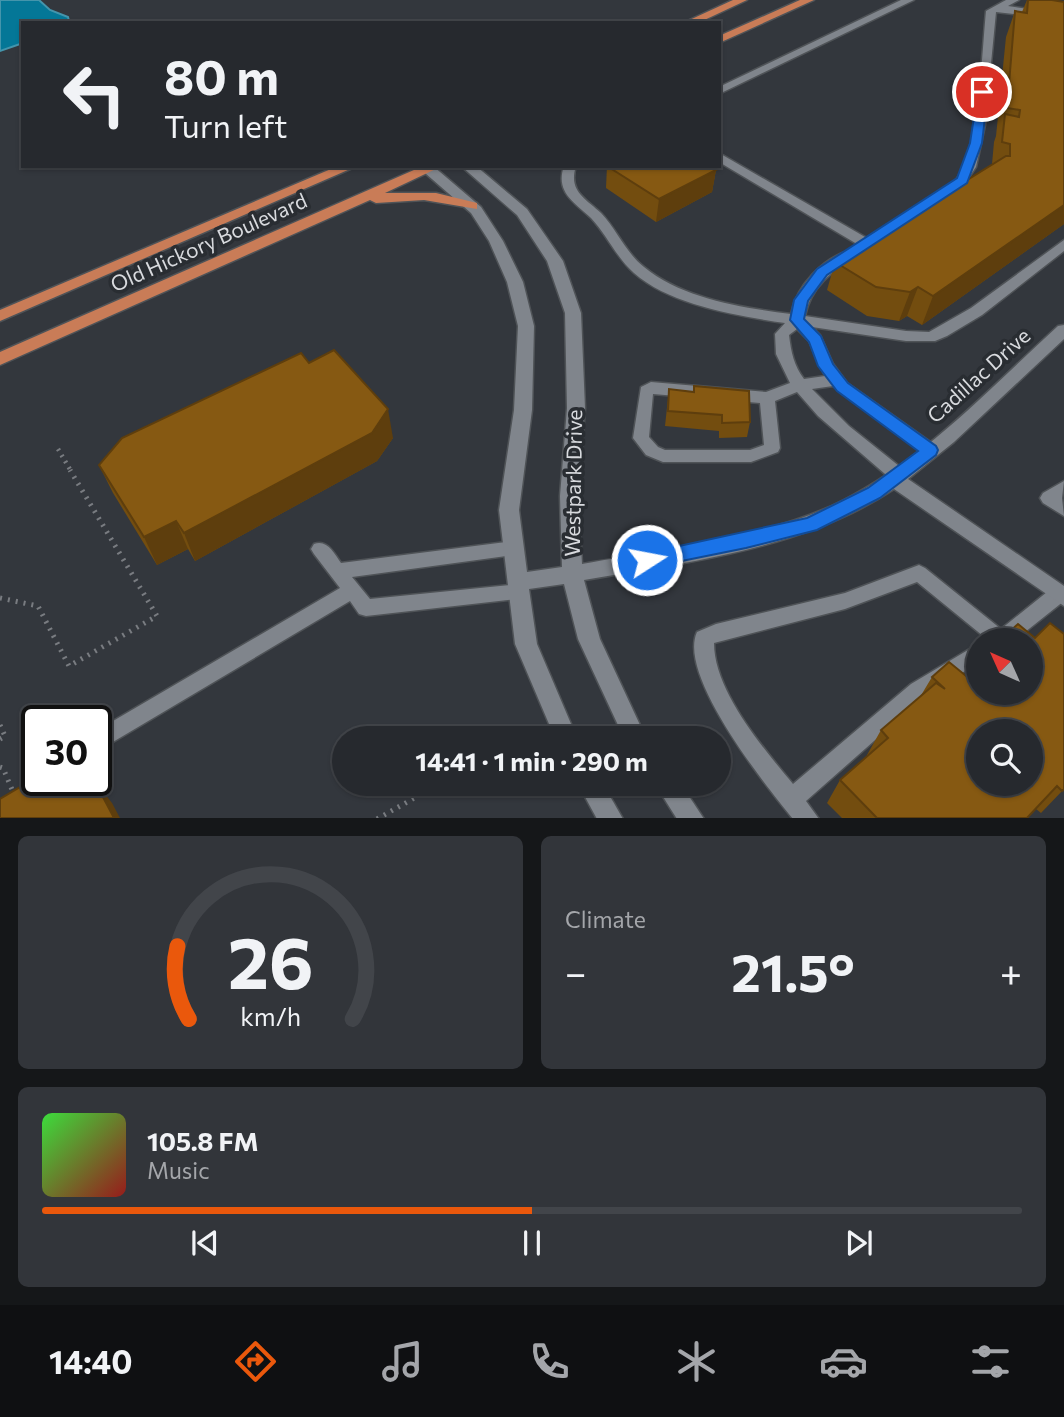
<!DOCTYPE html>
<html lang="en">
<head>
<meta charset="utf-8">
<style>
	body { margin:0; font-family:Commissioner,sans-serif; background:#32353a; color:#f1f3f6; height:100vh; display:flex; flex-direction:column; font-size:26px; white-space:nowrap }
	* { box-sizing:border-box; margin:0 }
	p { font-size:23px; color:#a4a6aa }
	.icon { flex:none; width:38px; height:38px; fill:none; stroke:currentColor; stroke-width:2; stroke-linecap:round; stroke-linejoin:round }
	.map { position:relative; height:818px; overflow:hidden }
	.drawer { display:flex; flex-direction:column; gap:18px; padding:18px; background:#151719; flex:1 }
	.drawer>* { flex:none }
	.top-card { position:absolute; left:21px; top:21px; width:700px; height:147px; border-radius:0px; box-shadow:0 2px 5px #0004,0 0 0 2px #42454a; background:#26292e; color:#f1f3f6; overflow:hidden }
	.needle { width:46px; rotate:315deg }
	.buttons { position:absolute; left:966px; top:628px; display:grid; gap:14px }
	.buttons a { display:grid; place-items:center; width:77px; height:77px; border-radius:50%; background:#26292e; box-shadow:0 2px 5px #0004,0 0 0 2px #42454a; font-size:35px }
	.speed { position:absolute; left:21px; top:705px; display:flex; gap:14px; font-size:35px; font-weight:700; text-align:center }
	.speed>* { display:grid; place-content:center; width:91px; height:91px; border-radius:50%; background:#26292e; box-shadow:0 2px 5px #0004,0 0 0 2px #42454a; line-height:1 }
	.speed .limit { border:4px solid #111; border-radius:10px; background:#fff; color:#111 }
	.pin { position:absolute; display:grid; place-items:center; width:60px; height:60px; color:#fff; margin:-30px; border:4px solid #fff; border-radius:50%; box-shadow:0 2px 7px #0007 }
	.me { position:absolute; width:77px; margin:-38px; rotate:79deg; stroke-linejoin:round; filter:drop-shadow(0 0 5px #0008) }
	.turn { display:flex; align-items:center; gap:24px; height:147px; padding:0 28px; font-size:32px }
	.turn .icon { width:91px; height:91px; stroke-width:2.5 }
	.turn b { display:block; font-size:49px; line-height:60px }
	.big { font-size:52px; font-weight:700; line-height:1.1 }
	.drawer .tile { flex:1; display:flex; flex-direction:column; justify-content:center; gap:10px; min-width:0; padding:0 24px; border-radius:10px; background:#32353a }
	.drawer .dial { align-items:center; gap:0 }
	.dial svg { height:182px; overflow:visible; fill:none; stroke:#42454a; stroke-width:7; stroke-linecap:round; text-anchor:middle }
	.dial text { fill:#f1f3f6; stroke:none }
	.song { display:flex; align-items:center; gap:21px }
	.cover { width:84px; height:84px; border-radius:10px; background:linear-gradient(135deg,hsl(120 70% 55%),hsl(0 70% 35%)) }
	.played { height:7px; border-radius:4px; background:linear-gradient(90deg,#ea580c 50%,#42454a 50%) }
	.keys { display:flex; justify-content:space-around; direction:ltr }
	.heat { display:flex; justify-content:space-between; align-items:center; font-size:38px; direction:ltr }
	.drawer .tiles { flex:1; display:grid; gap:18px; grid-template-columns:1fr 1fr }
	.tile:last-child { grid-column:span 2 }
	.trip { position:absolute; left:332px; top:726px; width:399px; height:70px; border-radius:35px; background:#26292e; box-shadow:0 2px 5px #0004,0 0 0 2px #42454a; font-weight:700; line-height:70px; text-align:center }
	.tabs { display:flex; height:112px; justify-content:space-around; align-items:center; background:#0f1012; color:#a4a6aa }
	.tabs .icon { width:49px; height:49px }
	.tabs .on { color:#ea580c }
	.tabs b { font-size:32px; color:#f1f3f6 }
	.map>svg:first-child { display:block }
</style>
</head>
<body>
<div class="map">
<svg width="1064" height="819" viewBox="0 0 1064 819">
	<rect width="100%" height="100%" fill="#33373d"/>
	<polygon fill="#047797" stroke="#4495ac" stroke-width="2" points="0,0 39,0 50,10 68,17 69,21 23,23 23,43 0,51"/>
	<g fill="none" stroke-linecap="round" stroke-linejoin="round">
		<defs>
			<g id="lane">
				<polygon points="901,0 914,0 719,94 719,87"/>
				<path d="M1006 0H1019L1008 6 1064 14V20L996 12 985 125 976 167 961 189 936 205H928V199C938 193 952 187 958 177 979 145 982 52 986 11Z"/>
				<polygon points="719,153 872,241 874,244 872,247 862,247 719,162"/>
				<path d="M564 166H576C568 191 585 198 601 213 617 230 626 253 644 267 683 299 743 308 791 314 797 285 823 258 851 250L858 254 856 257C831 272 811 286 805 316L906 331 929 332 971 308 1064 240V251L982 315 947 336 935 341H906L812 327 820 335 833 364 847 383 936 446 938 450 936 454H924L833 386 812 389 849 426 904 470 906 475 904 480H892L818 416 797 392 775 401 780 448 778 452 751 462H663L646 455 633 438 641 387 651 382 766 392 790 383 776 354 775 334 785 323C738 316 670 305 634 273 616 257 607 235 591 218 574 202 555 192 564 166ZM797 329 809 341 825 376 804 379C794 366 791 352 789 335ZM653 394 760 403 764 445 750 450H665L658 447 649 437Z"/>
				<polygon points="1064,481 1062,498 1064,516 1043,503 1040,498 1043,493"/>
				<path d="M514 541 520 543 523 548 520 553 514 555 352 577 370 599 519 584 526 586 528 592 526 598 366 616 359 614 350 601 96 752V731L340 588 314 554 311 549 314 544C327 539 334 553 341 563Z"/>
				<path d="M919 565 925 568 1001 629 1052 588 1059 586 1064 588V601L1015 640H988L917 582 845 609 714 643C714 691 763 748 793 784L911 684 978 644V663L925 696 806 801 819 819H793C766 786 677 675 697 632L716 624 845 593Z"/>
			</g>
			<g id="street">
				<path d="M417 166H433L481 207 503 241 523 282 534 326 532 410 519 510 527 572 562 567 560 496 567 408 565 313 547 261 517 215 461 166H476L527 209 563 261 581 313 585 408 578 496 582 564C662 550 772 537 844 500 926 458 991 387 1058 326L1064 325V339L954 442 908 479 1064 586V606L894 489C804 549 688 562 584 580L600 639 646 738H624L578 639 564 584 529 589 537 644 577 738H555L515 644 499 510 514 410 518 326 507 282 489 241 471 213Z"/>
				<polygon points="578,784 603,784 623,819 597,819"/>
				<polygon points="655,784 681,784 704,819 677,819"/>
			</g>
			<g id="primary">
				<polygon points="733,0 747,0 698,23 683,23"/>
				<polygon points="800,0 814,0 719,43 719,36"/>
				<polygon points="338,166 357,166 0,321 0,310"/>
				<polygon points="423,166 442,166 385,193 436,193 477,203 477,209 424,200 376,203 370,200 0,365 0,352"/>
			</g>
		</defs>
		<use href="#lane" stroke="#4f5357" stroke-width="3"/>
		<use href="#street" stroke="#4f5357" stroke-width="3"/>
		<use href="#primary" stroke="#4f5357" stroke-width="3"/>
		<polyline stroke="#797c81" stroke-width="4.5" stroke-dasharray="2 5" stroke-linecap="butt" points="58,449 71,471"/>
		<g stroke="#797c81" stroke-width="5" stroke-dasharray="2 6" stroke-linecap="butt">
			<polyline points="0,598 38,606 69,666 157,616 70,470"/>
			<polyline points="0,725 5,736 0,739"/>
			<polyline points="0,767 3,768 13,792"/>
			<polyline points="377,819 434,787"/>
		</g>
		<use href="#lane" fill="#80858c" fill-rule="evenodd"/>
		<use href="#street" fill="#80858c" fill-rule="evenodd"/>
		<use href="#primary" fill="#c97c57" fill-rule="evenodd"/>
	</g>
	<g fill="#734d0f" fill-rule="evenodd">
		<polygon points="1027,0 1052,0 1064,224 922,325 907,316 899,321 867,316 827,290 835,262 992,164 994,142 996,136 1006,37 1015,11 1022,12"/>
		<polygon points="607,166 716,170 712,192 656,222 606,188"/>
		<polygon points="309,363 393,438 377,461 195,561 188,549 157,565 113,493 99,465"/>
		<polygon points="694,386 750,422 747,437 719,438 719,431 665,426 669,389 694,392"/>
		<path d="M1050 623 1064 634V789L1041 813 1036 809 1027 818H842L827 803 840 780 868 756 867 755 881 730 920 697 932 677 949 662 964 675 969 668 978 660V693H1031V640H1001L1018 624 1035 638ZM978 732H1031V784H978Z"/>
	</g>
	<g fill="#5e3e0d">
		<polygon points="716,170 712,192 656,222 659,199"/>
		<polygon points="1064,205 1064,224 922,325 933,296"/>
		<polygon points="918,287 907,316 899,321 910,292"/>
		<polygon points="388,409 393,438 377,461 195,561 184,533"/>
		<polygon points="176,521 188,549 157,565 144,537"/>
		<polygon points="94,780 112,803 120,818 114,818"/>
	</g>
	<g fill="#865912" stroke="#5e3e0d" stroke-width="2" fill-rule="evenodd">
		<polygon points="1028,0 1052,0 1064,2 1064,205 933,296 918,287 910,292 876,287 835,262 1006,156 1010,156 1010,144 1002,142 1005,114 1019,117 1020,110 1007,108 1015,11 1027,13"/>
		<polygon points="607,166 710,166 716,170 659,199"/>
		<polygon points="334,350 388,409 372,433 184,533 176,521 144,537 99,465 122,438 301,353 309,363"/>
		<polygon points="694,386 749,391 750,422 722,423 722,415 668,411 669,389 694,392"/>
		<path d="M1050 623 1064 634V789L1062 791 1057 786 1027 818H877L840 780 888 738 881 730 936 683 945 689 932 677 949 662 971 680 977 675 969 668 978 660V693H1031V640H1006L1002 638 1018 624 1035 638ZM978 732H1031V784H978Z"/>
		<polygon points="37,777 37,780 94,780 114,818 0,818 0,799"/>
	</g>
	<polygon fill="#1a73e8" stroke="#114b97" stroke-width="2" points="978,90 988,92 982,143 967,183 827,275 808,301 804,319 821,336 833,364 848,383 936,446 938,450 936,455 880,498 817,530 746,548 647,568 640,566 638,560 640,555 647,553 807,518 868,488 918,451 837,391 818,366 809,342 790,320 794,300 817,269 957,178 970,143"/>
	<g text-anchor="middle" stroke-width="7" stroke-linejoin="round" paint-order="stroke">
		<g font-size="21" fill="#d8dade" stroke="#292d32">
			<text transform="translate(209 243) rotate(-24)" y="7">Old Hickory Boulevard</text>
			<text transform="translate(979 376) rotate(-42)" y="7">Cadillac Drive</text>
			<text transform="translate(574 483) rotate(-89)" y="7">Westpark Drive</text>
		</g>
	</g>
</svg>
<div class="buttons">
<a><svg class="needle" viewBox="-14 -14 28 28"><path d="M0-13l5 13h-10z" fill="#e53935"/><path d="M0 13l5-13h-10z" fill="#a4a6aa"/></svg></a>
<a><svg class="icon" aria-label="search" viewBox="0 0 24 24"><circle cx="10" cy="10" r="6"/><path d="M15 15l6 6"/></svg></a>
</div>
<div class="speed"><div class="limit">30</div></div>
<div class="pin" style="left:982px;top:92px;background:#d93025"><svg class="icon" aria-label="arrive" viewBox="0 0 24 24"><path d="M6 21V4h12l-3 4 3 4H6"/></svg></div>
<svg class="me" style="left:647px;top:560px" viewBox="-20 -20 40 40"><circle r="17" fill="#1a73e8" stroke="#fff" stroke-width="3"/><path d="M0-11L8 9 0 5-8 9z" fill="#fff"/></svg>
<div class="trip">14:41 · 1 min · 290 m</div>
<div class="top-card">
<div class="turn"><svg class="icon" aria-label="left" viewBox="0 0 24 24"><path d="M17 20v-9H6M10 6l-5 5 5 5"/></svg><div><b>80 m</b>Turn left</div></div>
</div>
</div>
<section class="drawer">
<div class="tiles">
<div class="tile dial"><svg viewBox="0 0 100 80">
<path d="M14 69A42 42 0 1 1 86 69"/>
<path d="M14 69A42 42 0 0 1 9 37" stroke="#ea580c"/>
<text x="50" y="56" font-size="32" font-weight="700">26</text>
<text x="50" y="72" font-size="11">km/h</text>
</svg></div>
<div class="tile"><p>Climate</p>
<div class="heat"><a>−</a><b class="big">21.5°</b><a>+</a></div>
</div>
<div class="tile">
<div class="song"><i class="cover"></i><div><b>105.8 FM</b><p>Music</p></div></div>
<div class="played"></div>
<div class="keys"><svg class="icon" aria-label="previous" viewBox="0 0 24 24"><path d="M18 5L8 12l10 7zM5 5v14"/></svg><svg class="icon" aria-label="pause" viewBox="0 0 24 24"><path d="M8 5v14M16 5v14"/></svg><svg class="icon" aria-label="next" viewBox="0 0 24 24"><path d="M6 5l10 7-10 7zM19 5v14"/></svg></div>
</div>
</div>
</section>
<nav class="tabs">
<b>14:40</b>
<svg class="icon on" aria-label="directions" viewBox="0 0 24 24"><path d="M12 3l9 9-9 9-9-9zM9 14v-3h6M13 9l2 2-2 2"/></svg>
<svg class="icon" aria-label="music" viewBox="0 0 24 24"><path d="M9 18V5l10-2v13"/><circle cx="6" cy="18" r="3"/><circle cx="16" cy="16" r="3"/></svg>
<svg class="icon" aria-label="phone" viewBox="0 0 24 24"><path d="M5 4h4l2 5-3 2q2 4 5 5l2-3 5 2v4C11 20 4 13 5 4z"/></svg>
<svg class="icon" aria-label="climate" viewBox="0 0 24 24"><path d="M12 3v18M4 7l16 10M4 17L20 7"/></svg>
<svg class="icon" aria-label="car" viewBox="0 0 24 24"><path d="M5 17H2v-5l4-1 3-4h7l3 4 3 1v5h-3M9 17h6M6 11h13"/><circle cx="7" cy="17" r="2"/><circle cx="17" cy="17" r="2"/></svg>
<svg class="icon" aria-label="filters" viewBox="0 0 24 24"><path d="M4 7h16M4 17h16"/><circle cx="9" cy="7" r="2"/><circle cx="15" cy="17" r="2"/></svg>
</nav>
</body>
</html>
